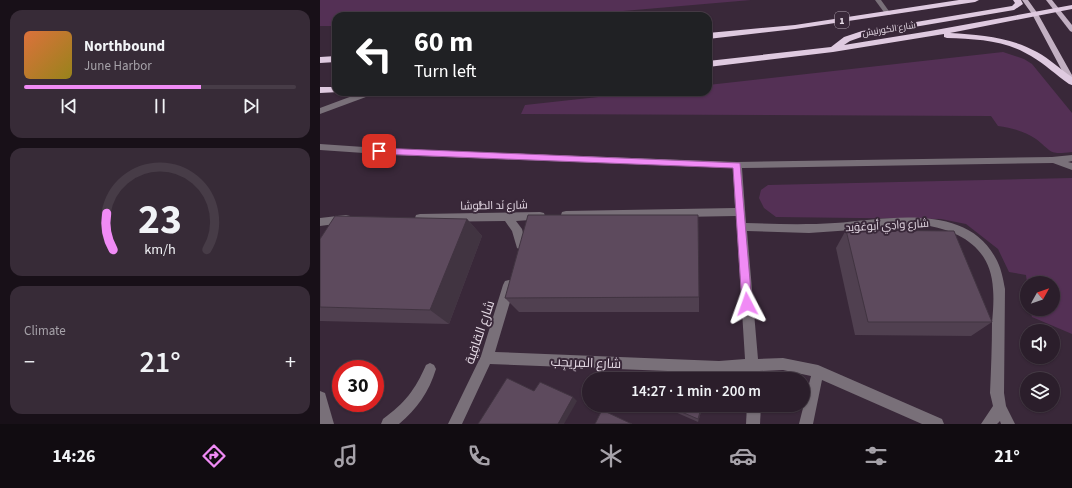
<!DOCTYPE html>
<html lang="en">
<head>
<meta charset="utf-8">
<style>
	body { margin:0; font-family:"Source Sans 3",Cairo,sans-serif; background:#372b37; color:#f1f3f6; height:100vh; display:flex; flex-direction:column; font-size:15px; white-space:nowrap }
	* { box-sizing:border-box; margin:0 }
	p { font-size:13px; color:#a6a2a9 }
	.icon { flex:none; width:22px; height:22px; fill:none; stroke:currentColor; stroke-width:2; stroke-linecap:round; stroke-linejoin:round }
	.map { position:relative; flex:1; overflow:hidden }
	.panel { display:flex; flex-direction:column; gap:10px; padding:10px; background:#181018; width:320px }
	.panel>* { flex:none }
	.hud { position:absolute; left:12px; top:12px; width:380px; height:84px; border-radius:12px; box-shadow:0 1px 3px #0004,0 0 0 1px #473c47; background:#202124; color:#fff; overflow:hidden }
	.needle { width:26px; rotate:50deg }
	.fabs { position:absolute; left:700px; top:276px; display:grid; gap:8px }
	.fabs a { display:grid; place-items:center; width:40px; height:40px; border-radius:50%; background:#2b1e2b; box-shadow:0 1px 3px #0004,0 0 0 1px #473c47; font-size:20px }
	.speed { position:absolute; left:12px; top:360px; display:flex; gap:8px; font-size:20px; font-weight:700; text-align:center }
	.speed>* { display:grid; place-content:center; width:52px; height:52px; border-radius:50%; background:#2b1e2b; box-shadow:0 1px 3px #0004,0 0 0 1px #473c47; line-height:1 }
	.speed .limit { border:6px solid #d22; background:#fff; color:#111 }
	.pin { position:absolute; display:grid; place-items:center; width:34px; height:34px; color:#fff; margin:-17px; border-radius:8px; box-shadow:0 2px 6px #0006 }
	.me { position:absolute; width:44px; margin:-22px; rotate:356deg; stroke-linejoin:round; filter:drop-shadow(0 0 3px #0008) }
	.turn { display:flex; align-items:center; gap:14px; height:84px; padding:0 16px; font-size:18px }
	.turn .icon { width:52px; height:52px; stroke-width:2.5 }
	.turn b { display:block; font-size:28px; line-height:34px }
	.big { font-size:30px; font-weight:600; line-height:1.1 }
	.panel .card { flex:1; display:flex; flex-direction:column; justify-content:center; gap:6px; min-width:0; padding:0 14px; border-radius:12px; background:#372b37 }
	.panel .dial { align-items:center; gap:0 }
	.dial svg { height:104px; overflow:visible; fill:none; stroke:#473c47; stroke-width:7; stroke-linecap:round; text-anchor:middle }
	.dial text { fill:#f1f3f6; stroke:none }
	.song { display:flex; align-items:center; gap:12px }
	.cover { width:48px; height:48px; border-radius:6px; background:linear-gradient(135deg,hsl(20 70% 55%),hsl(50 70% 35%)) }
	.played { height:4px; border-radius:2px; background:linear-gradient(90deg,#f08bf5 65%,#473c47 65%) }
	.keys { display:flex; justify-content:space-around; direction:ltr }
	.heat { display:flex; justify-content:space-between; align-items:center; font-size:22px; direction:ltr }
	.trip { position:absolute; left:262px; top:372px; width:228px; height:40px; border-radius:20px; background:#2b1e2b; box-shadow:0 1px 3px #0004,0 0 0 1px #473c47; font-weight:600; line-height:40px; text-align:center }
	.tabs { display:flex; height:64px; justify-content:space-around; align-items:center; background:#110c11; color:#a6a2a9 }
	.tabs .icon { width:28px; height:28px }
	.tabs .current { color:#f08bf5 }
	.tabs b { font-size:18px; color:#f1f3f6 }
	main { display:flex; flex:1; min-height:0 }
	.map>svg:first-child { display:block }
</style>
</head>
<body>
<main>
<section class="panel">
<div class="card">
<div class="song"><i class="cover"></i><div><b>Northbound</b><p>June Harbor</p></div></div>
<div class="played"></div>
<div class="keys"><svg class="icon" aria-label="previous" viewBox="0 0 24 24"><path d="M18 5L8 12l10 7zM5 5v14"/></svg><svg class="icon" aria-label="pause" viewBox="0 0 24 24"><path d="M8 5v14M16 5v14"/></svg><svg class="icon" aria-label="next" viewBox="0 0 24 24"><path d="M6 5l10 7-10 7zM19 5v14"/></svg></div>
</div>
<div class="card dial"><svg viewBox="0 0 100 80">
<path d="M14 69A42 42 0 1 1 86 69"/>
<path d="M14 69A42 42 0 0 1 9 41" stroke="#f08bf5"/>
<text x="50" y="56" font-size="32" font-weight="700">23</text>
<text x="50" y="72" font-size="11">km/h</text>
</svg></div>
<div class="card"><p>Climate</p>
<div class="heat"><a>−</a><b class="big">21°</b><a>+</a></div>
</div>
</section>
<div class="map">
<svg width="752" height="424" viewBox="0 0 752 424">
	<rect width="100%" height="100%" fill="#392839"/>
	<g fill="#543055">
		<polygon points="0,0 431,0 245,16 16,16 16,26 0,26"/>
		<path d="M683 52 704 59 712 64 752 113V152C728 155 733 152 716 139 704 131 692 128 678 126L671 116 201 114 205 105 324 92H388V85Z"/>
		<polygon points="752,178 752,334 712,317 710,309 733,309 733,283 707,283 706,275 689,272 678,249 646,224 621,219 456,217 444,208 439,198 441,190 448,185"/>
	</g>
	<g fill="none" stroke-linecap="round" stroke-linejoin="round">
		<g fill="#797079" fill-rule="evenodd">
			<polygon points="555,0 561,0 571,14 570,15 566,15"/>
			<polygon points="43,92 55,92 54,94 0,114 0,108"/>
			<path d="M0 144 73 149 417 162 732 157 752 155V161L748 162 752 163V170L733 163 422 168 426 223C456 224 485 225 515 223 566 219 645 202 675 257 681 267 683 278 685 289L684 393 686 406 695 424H681L680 421 677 424H661L673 406 670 393C671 370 672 346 672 323 673 312 674 300 673 289 671 248 641 231 604 225L489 233 427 231 438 359 463 358 498 365 622 419 624 424H602L502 380 493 424H479L491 376 463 370 439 371V379H427L426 372 399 373 170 364 142 424H128L161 356 183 285 185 281 189 280 193 281 195 285 175 352 399 361 425 359 416 216 246 219 242 218 241 215 242 212 246 211 415 208 413 168 73 155 0 150Z"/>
			<polygon points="220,212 224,213 225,216 224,219 196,221 202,229 206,245 205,248 201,250 197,248 192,231 185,221 100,222 96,221 95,218 96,215 100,214"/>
			<polygon points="26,215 30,216 31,219 30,222 0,226 0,218"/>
			<path d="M110 363 114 365 116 369C109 392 97 409 79 424H61L63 419C85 403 95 390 106 365Z"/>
			<polygon points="0,391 5,393 14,424 0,424"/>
			<polygon points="427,405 441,405 440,424 426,424"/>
		</g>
		<g fill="#c2b0c2" fill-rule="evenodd">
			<polygon points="702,0 708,0 718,14 752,75 752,85 748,82 712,14"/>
			<polygon points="726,0 732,0 752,25 752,32 750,31"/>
		</g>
		<g fill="#dfcae0" fill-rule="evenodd">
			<polygon points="639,0 659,0 655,2 475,29 388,39 388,33 475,25"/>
			<path d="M693 0H701L703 4 694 10 547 35 530 41 524 45 610 31 752 5V9L630 33C660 35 690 37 717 52 730 59 740 69 752 77V85L749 84C736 75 725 64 711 56 685 40 656 39 627 38L624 37V34L513 52 388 67V61L511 47 524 37 542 31 692 6 695 3Z"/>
			<polygon points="16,56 16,62 0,63 0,57"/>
			<polygon points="0,87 16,87 16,92 19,92 0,93"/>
		</g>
	</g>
	<g fill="#504050">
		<polygon points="147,219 162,236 129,324 0,321 0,239"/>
		<polygon points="526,230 672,322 651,336 535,335 516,248"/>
		<polygon points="379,297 379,312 199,312 185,298"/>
		<polygon points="345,405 383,405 378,422 346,408"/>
	</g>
	<g fill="#413441">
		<polygon points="147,219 162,236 129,324 110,310"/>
		<polygon points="253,397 257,401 244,424 238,424"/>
		<polygon points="382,405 383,405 378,422 378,419"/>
	</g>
	<g fill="#5d4a5d" stroke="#413441">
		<polygon points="208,215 378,215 379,297 185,298"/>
		<polygon points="15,216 147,219 110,310 0,307 0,239"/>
		<polygon points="526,230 634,231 672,322 548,322"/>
		<polygon points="356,375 367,379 354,379"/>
		<polygon points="187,378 214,391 220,382 253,397 238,424 158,424"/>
		<polygon points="345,405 382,405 378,419"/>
		<polygon points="282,410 312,424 275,424"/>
	</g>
	<polygon fill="#f08bf5" stroke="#9c5a9f" points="59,148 420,163 432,304 431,307 427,309 423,307 422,304 413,168 59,154 55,151"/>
	<g text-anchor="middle" stroke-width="4" stroke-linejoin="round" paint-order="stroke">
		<g font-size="9" fill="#e6dbe6" stroke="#392839">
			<text transform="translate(569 29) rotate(-9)" y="3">شارع الكورنيش</text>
		</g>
		<rect fill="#392839" stroke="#b2a5b2" stroke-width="1" x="515" y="12" width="14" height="16" rx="3"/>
		<g font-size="10" font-weight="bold" fill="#e6dbe6">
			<text x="522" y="24">1</text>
		</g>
		<g font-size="11" fill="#e6dbe6" stroke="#392839">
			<text transform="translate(174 205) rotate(-1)" y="4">شارع نَد الطُّوشا</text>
			<text transform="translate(567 225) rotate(-3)" y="4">شارع وادِي أبوعُوَيد</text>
		</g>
		<g font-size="13" fill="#e6dbe6" stroke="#392839">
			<text transform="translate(159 332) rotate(-71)" y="5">شارع القافِية</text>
			<text transform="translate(266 362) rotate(2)" y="5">شارع المِرِيجِب</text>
		</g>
	</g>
</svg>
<div class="fabs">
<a><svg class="needle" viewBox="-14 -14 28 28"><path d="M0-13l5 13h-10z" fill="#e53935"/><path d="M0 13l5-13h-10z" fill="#a6a2a9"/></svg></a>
<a><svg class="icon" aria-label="sound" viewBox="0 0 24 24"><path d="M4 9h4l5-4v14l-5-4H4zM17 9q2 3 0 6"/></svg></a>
<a><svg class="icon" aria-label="layers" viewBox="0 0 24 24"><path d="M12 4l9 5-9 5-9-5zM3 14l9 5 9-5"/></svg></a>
</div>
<div class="speed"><div class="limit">30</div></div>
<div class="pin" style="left:59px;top:151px;background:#d93025"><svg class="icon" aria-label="arrive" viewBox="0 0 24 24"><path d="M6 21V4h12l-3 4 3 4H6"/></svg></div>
<svg class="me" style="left:427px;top:304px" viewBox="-20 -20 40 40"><path d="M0-17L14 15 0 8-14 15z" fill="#f08bf5" stroke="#fff" stroke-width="4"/></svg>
<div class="trip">14:27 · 1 min · 200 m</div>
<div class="hud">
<div class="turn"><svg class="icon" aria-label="left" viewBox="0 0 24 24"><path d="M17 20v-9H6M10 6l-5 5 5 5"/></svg><div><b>60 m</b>Turn left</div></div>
</div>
</div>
</main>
<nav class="tabs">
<b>14:26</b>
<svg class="icon current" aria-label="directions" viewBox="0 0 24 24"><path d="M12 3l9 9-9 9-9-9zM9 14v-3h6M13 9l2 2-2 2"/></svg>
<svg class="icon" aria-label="music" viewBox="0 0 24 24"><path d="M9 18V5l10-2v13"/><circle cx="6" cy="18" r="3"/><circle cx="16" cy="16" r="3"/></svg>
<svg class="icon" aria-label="phone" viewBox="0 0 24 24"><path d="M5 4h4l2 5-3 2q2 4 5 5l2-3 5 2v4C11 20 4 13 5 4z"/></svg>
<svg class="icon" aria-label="climate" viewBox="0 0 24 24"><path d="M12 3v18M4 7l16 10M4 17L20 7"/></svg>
<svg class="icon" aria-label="car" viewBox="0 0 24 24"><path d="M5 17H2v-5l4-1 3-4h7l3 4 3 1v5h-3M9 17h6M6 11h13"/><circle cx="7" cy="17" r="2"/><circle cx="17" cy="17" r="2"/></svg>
<svg class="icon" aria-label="filters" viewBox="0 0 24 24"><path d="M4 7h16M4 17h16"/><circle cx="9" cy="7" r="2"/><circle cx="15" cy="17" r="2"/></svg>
<b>21°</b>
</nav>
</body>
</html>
